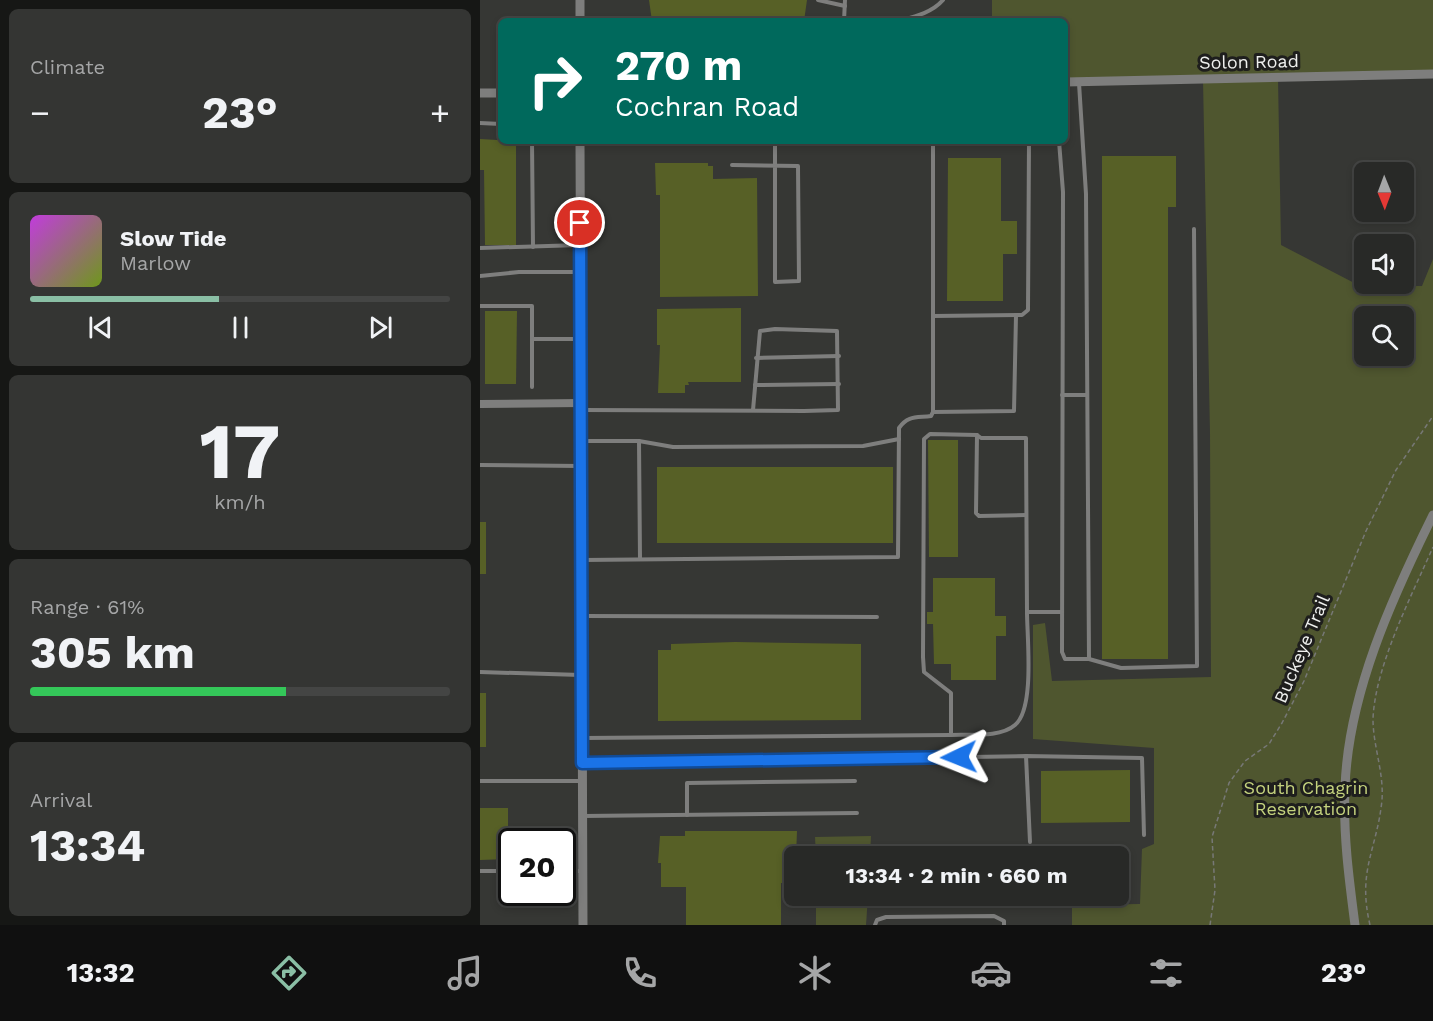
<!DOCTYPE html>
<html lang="en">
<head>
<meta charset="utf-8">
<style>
	body { margin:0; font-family:"Work Sans",sans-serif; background:#343533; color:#f1f3f6; height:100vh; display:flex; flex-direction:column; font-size:22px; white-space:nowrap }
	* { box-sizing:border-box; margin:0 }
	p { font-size:20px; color:#a5a6a7 }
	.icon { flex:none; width:33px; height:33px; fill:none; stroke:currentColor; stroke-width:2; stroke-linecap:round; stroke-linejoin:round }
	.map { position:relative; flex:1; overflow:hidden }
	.sheet { display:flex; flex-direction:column; gap:9px; padding:9px; background:#161715; width:480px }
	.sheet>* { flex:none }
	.hud { position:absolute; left:18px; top:18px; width:570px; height:126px; border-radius:9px; box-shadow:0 3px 9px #0003,0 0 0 2px #444544; background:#00695c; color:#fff; overflow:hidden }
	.needle { width:39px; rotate:179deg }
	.tools { position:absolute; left:874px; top:162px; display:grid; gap:12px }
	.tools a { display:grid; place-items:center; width:60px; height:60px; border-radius:9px; background:#282927; box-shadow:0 3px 9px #0003,0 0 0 2px #444544; font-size:30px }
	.speed { position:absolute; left:18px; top:828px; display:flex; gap:12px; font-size:30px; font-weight:700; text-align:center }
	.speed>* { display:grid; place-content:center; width:78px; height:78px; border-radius:50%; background:#282927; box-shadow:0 3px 9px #0003,0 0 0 2px #444544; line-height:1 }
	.speed .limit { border:3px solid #111; border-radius:9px; background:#fff; color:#111 }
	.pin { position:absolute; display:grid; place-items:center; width:51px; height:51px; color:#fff; margin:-26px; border:3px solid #fff; border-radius:50%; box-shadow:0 2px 6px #0007 }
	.me { position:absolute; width:66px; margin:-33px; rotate:268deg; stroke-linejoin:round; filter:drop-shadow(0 0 4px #0008) }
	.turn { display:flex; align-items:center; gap:21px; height:126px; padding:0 18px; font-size:27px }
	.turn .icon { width:78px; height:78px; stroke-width:2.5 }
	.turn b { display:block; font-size:42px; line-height:51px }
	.big { font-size:45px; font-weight:700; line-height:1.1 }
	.sheet .card { flex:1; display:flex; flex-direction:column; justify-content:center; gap:9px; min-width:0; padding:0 21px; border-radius:9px; background:#343533 }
	.sheet .dial { align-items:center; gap:0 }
	.dial b { font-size:78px; line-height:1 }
	.song { display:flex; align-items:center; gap:18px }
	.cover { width:72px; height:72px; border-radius:9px; background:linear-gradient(135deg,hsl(290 70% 55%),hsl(80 70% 35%)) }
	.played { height:6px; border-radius:3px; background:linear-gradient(90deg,#8abfa5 45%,#444544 45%) }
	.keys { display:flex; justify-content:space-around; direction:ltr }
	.heat { display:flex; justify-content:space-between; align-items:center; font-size:33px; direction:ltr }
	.charge { height:9px; border-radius:4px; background:linear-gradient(90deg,#34c759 61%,#444544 0) }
	.trip { position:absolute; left:304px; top:846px; width:345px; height:60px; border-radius:9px; background:#282927; box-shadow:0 3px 9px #0003,0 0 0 2px #444544; font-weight:700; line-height:60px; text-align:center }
	.tabs { display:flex; height:96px; justify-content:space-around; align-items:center; background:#101010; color:#a5a6a7 }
	.tabs .icon { width:42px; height:42px }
	.tabs .selected { color:#8abfa5 }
	.tabs b { font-size:27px; color:#f1f3f6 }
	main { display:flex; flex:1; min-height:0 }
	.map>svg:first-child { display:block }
</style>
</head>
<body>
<main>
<section class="sheet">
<div class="card"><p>Climate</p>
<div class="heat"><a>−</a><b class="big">23°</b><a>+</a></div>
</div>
<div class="card">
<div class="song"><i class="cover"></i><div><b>Slow Tide</b><p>Marlow</p></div></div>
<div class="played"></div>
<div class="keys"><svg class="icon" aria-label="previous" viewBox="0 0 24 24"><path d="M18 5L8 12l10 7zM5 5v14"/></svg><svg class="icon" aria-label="pause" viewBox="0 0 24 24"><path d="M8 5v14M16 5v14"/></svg><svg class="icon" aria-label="next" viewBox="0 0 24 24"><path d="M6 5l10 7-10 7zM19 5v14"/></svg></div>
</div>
<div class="card dial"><b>17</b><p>km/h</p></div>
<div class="card"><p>Range · 61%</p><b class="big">305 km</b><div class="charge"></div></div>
<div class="card"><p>Arrival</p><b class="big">13:34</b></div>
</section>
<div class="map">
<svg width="953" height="925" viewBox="0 0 953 925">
	<rect width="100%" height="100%" fill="#363734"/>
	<g fill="#4f562f" fill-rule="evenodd">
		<path d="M512 0H953V74L798 78 801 245 882 287 942 286 953 259V925H592V905L660 904 662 849 674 844V748L553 739V625L565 623 572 681 731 677 730 433 723 80 585 82V21H512ZM885 316H924V356H885Z"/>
		<polygon points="391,836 390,856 336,856 335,837"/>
		<polygon points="336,896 388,896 386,925 336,925"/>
	</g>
	<g fill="#576026">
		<polygon points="169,0 327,0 324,21 172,21"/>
		<polygon points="0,139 36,141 36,245 5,245 4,170 0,170"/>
		<polygon points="622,156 696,156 696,207 688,207 688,659 622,659"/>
		<polygon points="468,158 521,158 521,221 537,221 537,254 523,254 523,301 467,301"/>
		<polygon points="175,163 228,163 228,166 233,166 233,179 277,178 278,296 180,297 180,195 176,195"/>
		<polygon points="261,308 261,382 208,382 209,385 205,385 205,393 178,393 180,345 177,345 177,309"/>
		<polygon points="5,311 37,311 36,384 5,384"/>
		<polygon points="448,440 478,440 478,557 449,557"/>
		<rect x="177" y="467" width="236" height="76"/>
		<rect x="0" y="522" width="6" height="52"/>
		<polygon points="453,578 515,578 515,616 526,616 526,636 516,636 516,680 471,680 471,664 454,664 453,624 447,624 447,612 453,612"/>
		<polygon points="255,642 381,644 381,720 178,721 178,650 191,650 191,644"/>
		<rect x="0" y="693" width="6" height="54"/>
		<polygon points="650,770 650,822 561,823 561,771"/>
		<polygon points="0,808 28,808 28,859 0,860"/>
		<polygon points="205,831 317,831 315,883 301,883 301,925 206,925 206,887 181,887 181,863 178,863 180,836 205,836"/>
	</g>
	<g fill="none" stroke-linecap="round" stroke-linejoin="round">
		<g stroke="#777876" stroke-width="1.5" stroke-dasharray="4.5 3" stroke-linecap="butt">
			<polyline points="730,925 735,890 732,837 749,783 765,761 789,744 802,723 824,681 886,531 916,470 953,416"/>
			<path d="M890 925C877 870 897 850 902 800 904 772 893 746 893 719 895 666 932 595 953 547"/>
		</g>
		<g stroke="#7e7e7d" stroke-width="4">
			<polyline points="338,0 365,6"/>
			<polyline points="364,21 365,0"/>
			<path d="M418 21C433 17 452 13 463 0"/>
			<polyline points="0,123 21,124"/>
			<polyline points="52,141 53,247"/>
			<polyline points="579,141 583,192 582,652 585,659 609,659 606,194 599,83"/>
			<polyline points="252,165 318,166 319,281 295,282 295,141"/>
			<polyline points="0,248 100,245"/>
			<polyline points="0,276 39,272 101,272"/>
			<polyline points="0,306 52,306 52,339 100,339"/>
			<polyline points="453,316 542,315 548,310 549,141"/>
			<polyline points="52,339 52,387"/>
			<polyline points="276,358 359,356"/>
			<polyline points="275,385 359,384"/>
			<polyline points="582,395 607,395"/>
			<polyline points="102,410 324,411 358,410 357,331 295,329 280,331 273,410"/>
			<polyline points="453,412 534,411 536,315"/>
			<polyline points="497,435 496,513 499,516 546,515"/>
			<polyline points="103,441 159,441 193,447 383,446 419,439"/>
			<polyline points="159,441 160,559"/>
			<polyline points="0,465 100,466"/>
			<path d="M103 560 418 557 419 428C428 415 437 418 451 416L453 412V141"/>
			<path d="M547 612C547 637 555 709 535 725 520 738 490 734 471 735V693L444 672 443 657 444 439 450 434 497 435 501 438H546L547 612H582"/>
			<polyline points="102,616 397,617"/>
			<polyline points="609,659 641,668 717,666 714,229"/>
			<polyline points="0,672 101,675"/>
			<polyline points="103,738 471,735"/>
			<polyline points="546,756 550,842"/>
			<polyline points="103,763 546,756 662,758 664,835"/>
			<polyline points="0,781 101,781"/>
			<polyline points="207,815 207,783 375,781"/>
			<polyline points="103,816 377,813"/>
			<polyline points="0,871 32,871"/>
			<polyline points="82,871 102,871"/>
			<polyline points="395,925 397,920 406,917 514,916 524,921 524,925"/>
		</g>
		<polyline stroke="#7e7e7d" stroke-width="8" points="0,404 101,403"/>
		<g stroke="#7e7e7d" stroke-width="9">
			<polyline points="100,0 100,21"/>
			<polyline points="585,82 953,74"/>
			<polyline points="0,93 21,93"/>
			<polyline points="100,141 103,925"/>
			<path d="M875 925C869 879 863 834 865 788 868 694 912 598 953 515"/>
		</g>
	</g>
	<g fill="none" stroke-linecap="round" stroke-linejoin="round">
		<defs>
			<polyline id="route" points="100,223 102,763 479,757"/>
		</defs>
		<use href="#route" stroke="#114b97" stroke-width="15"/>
		<use href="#route" stroke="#1a73e8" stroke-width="10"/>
	</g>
	<g text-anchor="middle" stroke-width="6" stroke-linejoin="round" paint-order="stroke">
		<g font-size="18" fill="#eff0ee" stroke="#1e1e1d">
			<text transform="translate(769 62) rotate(-1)" y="6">Solon Road</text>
			<text transform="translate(822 649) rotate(-67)" y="6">Buckeye Trail</text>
		</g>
		<g font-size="18" fill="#c4d27d" stroke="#1e1e1d">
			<text x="826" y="794">South Chagrin<tspan x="826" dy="21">Reservation</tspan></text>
		</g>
	</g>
</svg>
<div class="tools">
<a><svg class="needle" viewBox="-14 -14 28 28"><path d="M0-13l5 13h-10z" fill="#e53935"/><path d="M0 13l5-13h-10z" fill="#a5a6a7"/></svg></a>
<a><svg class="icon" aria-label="sound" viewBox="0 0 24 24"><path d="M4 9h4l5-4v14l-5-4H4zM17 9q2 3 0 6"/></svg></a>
<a><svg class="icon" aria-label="search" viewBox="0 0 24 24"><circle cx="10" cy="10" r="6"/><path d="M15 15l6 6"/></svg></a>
</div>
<div class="speed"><div class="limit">20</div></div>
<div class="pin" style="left:100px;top:223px;background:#d93025"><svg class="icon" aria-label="arrive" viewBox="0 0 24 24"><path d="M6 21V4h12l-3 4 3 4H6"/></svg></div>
<svg class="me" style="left:479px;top:757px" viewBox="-20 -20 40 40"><path d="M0-17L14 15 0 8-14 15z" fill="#1a73e8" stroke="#fff" stroke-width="4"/></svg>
<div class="trip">13:34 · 2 min · 660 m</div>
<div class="hud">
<div class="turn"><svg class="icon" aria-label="right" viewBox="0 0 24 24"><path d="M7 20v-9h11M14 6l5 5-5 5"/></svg><div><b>270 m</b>Cochran Road</div></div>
</div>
</div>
</main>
<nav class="tabs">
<b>13:32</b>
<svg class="icon selected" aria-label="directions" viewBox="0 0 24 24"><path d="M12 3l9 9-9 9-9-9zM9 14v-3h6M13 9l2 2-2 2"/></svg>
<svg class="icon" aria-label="music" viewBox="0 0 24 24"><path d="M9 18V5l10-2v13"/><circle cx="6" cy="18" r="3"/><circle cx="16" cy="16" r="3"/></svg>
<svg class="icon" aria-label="phone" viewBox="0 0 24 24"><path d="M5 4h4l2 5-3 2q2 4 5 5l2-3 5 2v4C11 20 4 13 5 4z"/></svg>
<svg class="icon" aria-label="climate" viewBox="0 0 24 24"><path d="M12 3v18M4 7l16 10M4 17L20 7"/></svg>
<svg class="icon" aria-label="car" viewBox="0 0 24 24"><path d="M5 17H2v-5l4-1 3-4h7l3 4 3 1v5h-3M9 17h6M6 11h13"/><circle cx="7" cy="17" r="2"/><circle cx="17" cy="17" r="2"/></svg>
<svg class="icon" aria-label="filters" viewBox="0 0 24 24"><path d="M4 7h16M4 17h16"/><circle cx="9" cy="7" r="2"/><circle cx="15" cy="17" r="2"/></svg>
<b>23°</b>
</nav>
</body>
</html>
